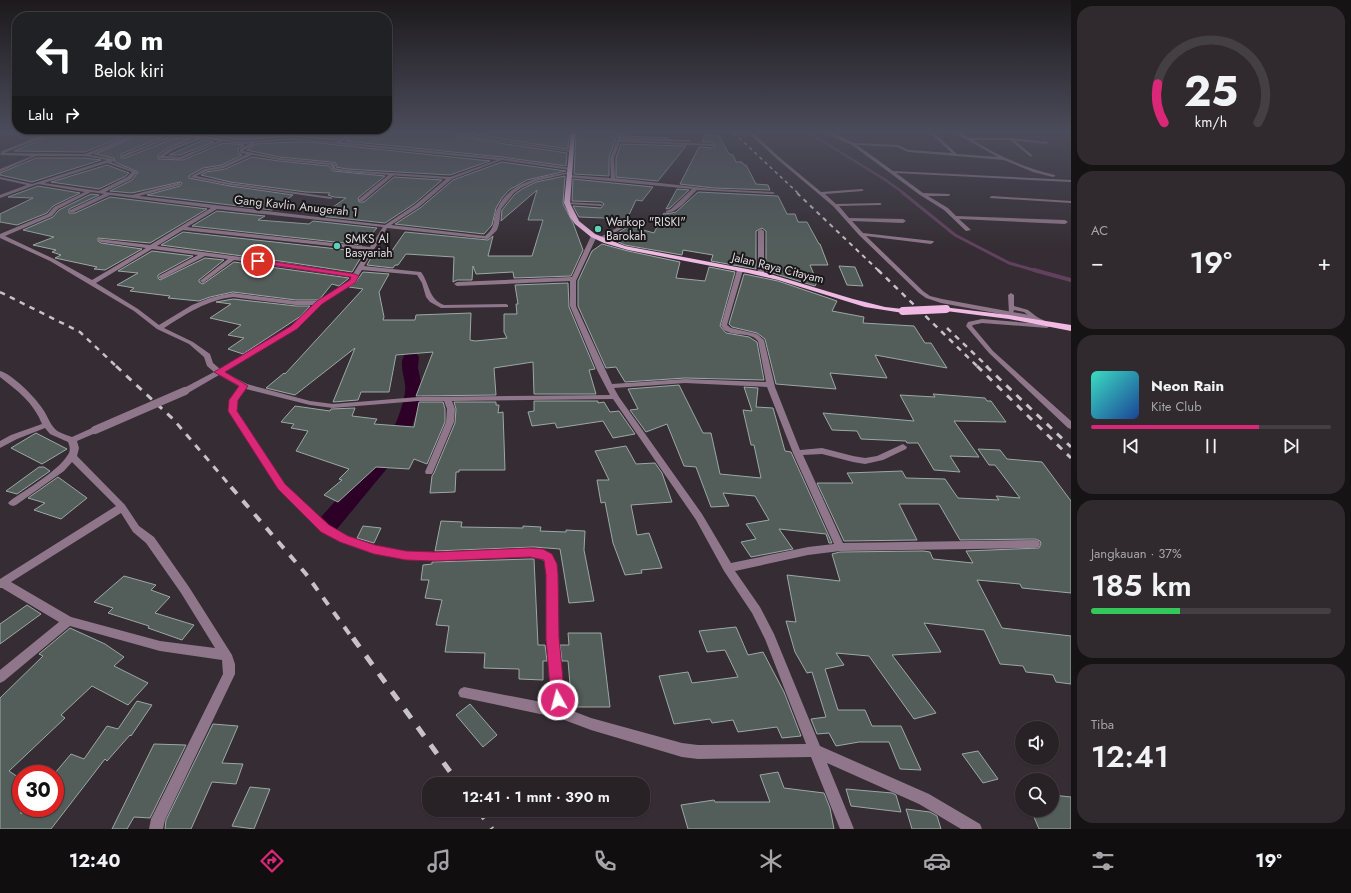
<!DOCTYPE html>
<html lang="id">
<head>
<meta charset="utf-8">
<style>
	body { margin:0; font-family:Jost,sans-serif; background:#302a2e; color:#f1f3f6; height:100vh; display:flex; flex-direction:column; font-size:15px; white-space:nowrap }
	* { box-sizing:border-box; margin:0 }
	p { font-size:13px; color:#a5a4a7 }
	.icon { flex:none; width:22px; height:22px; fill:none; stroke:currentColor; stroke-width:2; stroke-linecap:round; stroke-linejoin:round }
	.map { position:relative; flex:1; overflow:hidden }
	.drawer { display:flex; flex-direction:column; gap:6px; padding:6px; background:#161315; width:280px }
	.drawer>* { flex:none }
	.hud { position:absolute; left:12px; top:12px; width:380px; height:122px; border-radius:16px; box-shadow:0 1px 3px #0004,0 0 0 1px #443f43; background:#202124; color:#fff; overflow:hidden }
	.fabs { position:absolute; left:1015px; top:721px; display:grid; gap:8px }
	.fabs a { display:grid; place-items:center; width:44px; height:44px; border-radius:50%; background:#282226; box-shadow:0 1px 3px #0004,0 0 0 1px #443f43; font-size:20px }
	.speed { position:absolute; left:12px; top:765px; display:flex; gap:8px; font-size:20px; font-weight:700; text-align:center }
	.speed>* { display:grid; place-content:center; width:52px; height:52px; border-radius:50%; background:#282226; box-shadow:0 1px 3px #0004,0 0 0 1px #443f43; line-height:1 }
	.speed .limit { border:6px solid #d22; background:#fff; color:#111 }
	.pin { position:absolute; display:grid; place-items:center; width:34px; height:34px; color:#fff; margin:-17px; border:2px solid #fff; border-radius:50%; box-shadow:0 1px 4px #0007 }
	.me { position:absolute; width:44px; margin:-22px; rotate:353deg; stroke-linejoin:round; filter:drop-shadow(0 0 3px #0008) }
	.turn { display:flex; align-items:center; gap:14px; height:84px; padding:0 16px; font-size:18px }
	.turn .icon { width:52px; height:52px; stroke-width:2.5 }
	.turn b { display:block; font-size:28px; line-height:34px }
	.then { display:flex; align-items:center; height:38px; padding:0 16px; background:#0003; gap:8px; font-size:15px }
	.big { font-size:30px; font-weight:600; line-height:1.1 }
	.drawer .card { flex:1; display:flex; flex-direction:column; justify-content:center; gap:6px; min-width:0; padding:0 14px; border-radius:16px; background:#302a2e }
	.drawer .dial { align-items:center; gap:0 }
	.dial svg { height:104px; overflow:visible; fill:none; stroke:#443f43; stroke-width:7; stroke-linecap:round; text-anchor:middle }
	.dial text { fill:#f1f3f6; stroke:none }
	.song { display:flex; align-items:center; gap:12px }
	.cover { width:48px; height:48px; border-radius:6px; background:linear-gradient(135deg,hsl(170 70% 55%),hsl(220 70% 35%)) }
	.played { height:4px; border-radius:2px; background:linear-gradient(90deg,#db2777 70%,#443f43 70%) }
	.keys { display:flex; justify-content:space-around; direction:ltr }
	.heat { display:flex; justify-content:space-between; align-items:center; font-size:22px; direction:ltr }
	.charge { height:6px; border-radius:3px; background:linear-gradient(90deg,#34c759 37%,#443f43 0) }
	.trip { position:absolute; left:422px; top:777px; width:228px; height:40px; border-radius:16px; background:#282226; box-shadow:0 1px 3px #0004,0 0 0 1px #443f43; font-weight:600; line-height:40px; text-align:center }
	.tabs { display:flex; height:64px; justify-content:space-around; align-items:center; background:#100e0f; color:#a5a4a7 }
	.tabs .icon { width:28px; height:28px }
	.tabs .on { color:#db2777 }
	.tabs b { font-size:18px; color:#f1f3f6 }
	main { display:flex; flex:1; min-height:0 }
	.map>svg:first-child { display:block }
</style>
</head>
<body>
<main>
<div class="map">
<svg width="1071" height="829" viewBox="0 0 1071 829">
	<rect width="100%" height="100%" fill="#352d33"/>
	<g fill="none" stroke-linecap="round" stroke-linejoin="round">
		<polyline stroke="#62415f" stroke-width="2.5" points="809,133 884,179 905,194"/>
		<polyline stroke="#62415f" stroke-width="3" points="903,193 955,235 1009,263 1037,271"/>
		<polyline stroke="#62415f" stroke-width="4" points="1034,270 1071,280"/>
		<path fill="#2d0028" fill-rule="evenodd" d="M411 352 417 354 419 357 418 368 423 392 412 427 394 460 337 529 329 531 321 529 318 523 321 517C344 491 380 458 394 427 398 419 404 401 405 392 407 379 397 366 405 354Z"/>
	</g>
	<g fill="#535e5b" stroke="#9ba8a4">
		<polygon points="176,133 346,133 336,140 291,136 242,140 203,134"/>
		<polygon points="354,133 452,133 453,134 472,139 567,153 566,166 502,157 345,141"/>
		<polygon points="463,133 533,133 569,134 568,149"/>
		<polygon points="583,133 618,133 609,157 609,176 574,174 576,134"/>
		<polygon points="705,135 719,136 729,154 733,155 736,162 742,162 744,165 746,165 756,184 768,185 770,190 713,188 680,184 699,147 712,148 715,146 712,142 702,142"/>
		<polygon points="46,136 125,136 85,152 14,151 45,138"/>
		<polygon points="136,136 163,137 121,154 121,158 125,158 175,138 191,139 170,147 158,155 158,159 183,160 223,143 244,145 238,149 239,154 242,155 222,165 203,168 189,176 189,178 230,186 293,195 272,210 147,195 180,186 182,183 180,182 132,193 110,191 132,180 138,172 115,162 114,158 95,154"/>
		<polygon points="624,136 668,138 668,140 690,141 623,139"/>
		<polygon points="203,140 214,142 180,155 169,155"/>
		<polygon points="291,142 309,142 490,161 450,175 347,169 336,167 336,163 331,162 279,157 247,150 256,144"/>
		<polygon points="621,144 686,146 658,181 616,177 616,158"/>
		<polygon points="252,157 279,161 329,166 333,171 385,176 358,198 359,202 364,202 394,177 442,180 414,204 385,223 320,216 346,198 334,197 328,195 330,193 306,192 230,182 201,175 207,172 225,169"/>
		<polygon points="36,158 85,158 101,160 32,182 0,175 0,173"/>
		<polygon points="502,162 566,171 527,180 509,190 502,198 496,208 492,225 484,234 395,224 420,208 453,180"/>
		<polygon points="107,165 129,173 126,176 99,189 51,182"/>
		<polygon points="565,176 563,204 573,223 583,250 571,276 514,278 513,272 476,274 473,266 472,280 457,280 453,282 454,257 406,254 398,265 395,265 393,268 367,265 374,252 391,252 405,232 488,240 493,236 488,256 532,256 543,220 528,220 537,190 501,221 502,210 515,194 522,189 536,182"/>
		<polygon points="573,179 653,187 642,201 636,200 627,219 579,217 573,206 601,208 604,204 601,202 572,201"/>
		<polygon points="38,186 80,193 53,206 47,213 17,225 0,222 0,214 33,198 8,197"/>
		<polygon points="677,189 689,190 670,208 666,209"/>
		<polygon points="698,192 778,196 787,214 795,214 798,222 807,222 819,244 820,244 828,265 810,265 817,282 815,286 766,271 766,231 762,228 756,231 756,269 711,261 713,255 683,250 682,255 625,245 610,238 629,226 654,233 664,213 666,214 676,212"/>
		<polygon points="91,194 99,195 69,209 69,213 75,213 110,197 207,209 150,243 98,238 98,241 101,243 142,249 105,270 94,269 97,267 55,258 61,255 52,252 56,250 33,245 54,237 23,230 53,217 59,210"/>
		<polygon points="217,211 265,216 258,220 309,224 313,221 377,228 362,245 192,226"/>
		<polygon points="183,232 356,251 365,251 352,272 287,262 161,245"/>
		<polygon points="602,244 628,251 680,262 676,278 705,281 709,267 735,272 720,326 726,333 749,337 757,342 764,380 685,378 625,382 616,367 606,368 578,306 578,281 592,251"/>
		<polygon points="152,251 193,256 158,275 158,278 160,280 205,258 224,260 199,280 199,282 203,284 234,262 349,278 339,286 332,284 319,300 296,300 233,292 210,297 199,301 168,298 170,296 130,291 134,288 117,285 138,273 118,271"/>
		<polygon points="839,266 855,267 863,286 847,285"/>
		<polygon points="363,272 389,274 379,292 384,317 383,320 415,320 416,315 471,313 470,340 475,341 507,338 504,332 504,314 517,314 516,304 518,304 515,285 568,283 569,307 595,369 589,370 596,394 534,394 533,362 494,368 496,395 416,396 433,352 396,355 389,392 361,392 358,400 333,402 355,348 295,395 266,388 284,373 285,374 363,289 349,287 355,283"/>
		<polygon points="744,274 778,281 837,301 832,311 864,317 863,323 914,326 925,343 931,343 947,368 875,355 887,378 830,373 836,389 776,384 765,339 757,333 732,327 729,324"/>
		<polygon points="233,299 296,306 310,306 301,316 243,354 228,349 244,338 228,335 241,325 210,318 231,304 216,302"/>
		<polygon points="679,385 703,433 711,433 720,474 761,478 754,445 751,445 743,410 752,411 744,387 758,388 756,407 773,408 785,451 791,452 832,543 829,543 826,534 779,529 793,549 751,557 741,542 756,539 746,524 769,520 755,496 723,493 729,506 711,507 696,467 684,466 667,424 646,432 630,410 638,409 628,389"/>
		<polygon points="933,394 985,398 987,401 991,401 1006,422 954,421 979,457 950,456 960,472 934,470 918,443 907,443 906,441 861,439 857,431 832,430 823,413 914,421 900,395 935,397"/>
		<polygon points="534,401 598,401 598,403 604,402 610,412 619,411 635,434 613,438 603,421 557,428 555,423 532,426 528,412 534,411"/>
		<polygon points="419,402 443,402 445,409 445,422 427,464 414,459 409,469 376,467 338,502 324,495 342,480 339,479 349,469 296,451 308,431 291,428 294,424 281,422 295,406 330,411 331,409 355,408 352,416 377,419 374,424 414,427"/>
		<polygon points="454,402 496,402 496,405 499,405 498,413 503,412 505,470 459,470 459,472 456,472 455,492 430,493 432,476 434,473 455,423 456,409"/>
		<polygon points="36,433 67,449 42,464 11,448"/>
		<polygon points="626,446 636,464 655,463 662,473 672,502 631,505 637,535 649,533 662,568 641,570 642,573 625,575 613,543 605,502 601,503 597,480 609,480 595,451"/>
		<polygon points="978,449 1000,450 1007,459 1042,462 1071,501 1071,593 1022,588 1020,584 977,580 1002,628 1071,636 1071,684 1056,682 1053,675 1026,672 1023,666 1000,664 984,630 924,623 941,652 892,655 936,713 914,719 869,656 836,653 844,665 825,669 838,710 865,710 872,726 901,726 921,770 900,769 889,742 859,742 836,746 829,733 817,734 811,719 826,717 812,672 807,673 795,652 786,621 796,622 787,575 840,581 832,554 840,552 923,551 930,552 933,559 973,563 966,551 1039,548 1041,544 1040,541 1035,539 960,540 939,504 899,504 917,540 844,541 817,483 853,483 847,473 902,471 906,478 945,479 958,498 999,500 996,496 1020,498 995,465 989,465"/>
		<polygon points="39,467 44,467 50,471 17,494 6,491"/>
		<polygon points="58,477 87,498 61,519 34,510 45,503 28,498"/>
		<polygon points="441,521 462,522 461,527 523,528 523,526 541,527 540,531 566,532 566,530 585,531 584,550 594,601 569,603 560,549 534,547 435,551"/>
		<polygon points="363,526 381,528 374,543 357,538"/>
		<polygon points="530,559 534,559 538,645 545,645 547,661 543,661 543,680 519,679 519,669 484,668 485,653 445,652 449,626 436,625 442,600 425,598 429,580 421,580 423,565 432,564 432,562"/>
		<polygon points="124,576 156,585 151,590 170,597 155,613 194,625 182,640 148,628 149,626 108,613 113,608 94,602"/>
		<polygon points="27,605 41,614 0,644 0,624"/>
		<polygon points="736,627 748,655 763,652 784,692 801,736 782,738 777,727 738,732 733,720 712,723 710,719 674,724 659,676 688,672 692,683 738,677 725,650 707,652 699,631"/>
		<polygon points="70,628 105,644 124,657 114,666 148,683 128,705 92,686 61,715 65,718 9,771 21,779 21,814 26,808 55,808 55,773 71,754 84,759 107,726 118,729 137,701 152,705 131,736 130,735 107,761 105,759 51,829 0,829 0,698 43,656 39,654"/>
		<polygon points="568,633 601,633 610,707 572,707 568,661 562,661 560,645 569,645"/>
		<polygon points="470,704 497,735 483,747 456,715"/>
		<polygon points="213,724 238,726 222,763 243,764 236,784 212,782 191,829 165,829 166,820"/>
		<polygon points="154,744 186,745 150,818 134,817 127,829 112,829"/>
		<polygon points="978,751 998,779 983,783 962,754"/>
		<polygon points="778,772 784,788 824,793 830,808 834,829 688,829 681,805 714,800 715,802 770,802 760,775"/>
		<polygon points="250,787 270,789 254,829 232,826"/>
		<polygon points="846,789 892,793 896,795 901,812 851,806"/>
		<polygon points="1052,795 1071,797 1071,829 1039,829 1031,810 1052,810"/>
		<polygon points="906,809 930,812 937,816 941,829 912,829"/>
	</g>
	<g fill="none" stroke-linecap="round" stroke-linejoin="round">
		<g fill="#8f768a" fill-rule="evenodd">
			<polygon points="391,173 395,174 363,201 359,201 359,199"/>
			<polygon points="565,202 601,204 603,205 601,206 567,204 565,204"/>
			<polygon points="1011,293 1014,295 1014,306 1028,310 1037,317 1037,319 1033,319 1024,312 1014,310 1013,313 1009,313 1008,295"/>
		</g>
		<g fill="#8f768a" fill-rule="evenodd">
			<path d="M0 133H159L203 136 242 142 291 138 336 142 349 133H353L341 142 502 158 571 168V170H570L502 160 452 179 419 207 391 225 485 236C498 225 491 221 497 209 510 180 542 177 569 172L571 173 536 181 521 188 514 193 501 209 499 224 497 230 488 239 387 228 364 266 421 272C430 284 428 299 444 305L506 304 508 305V307L441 308 430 302 426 297 422 283 417 275 362 270 354 282 322 304 296 329 224 372 247 384 310 401 333 404 418 397 610 395 597 370 570 306V281L457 286 454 284 457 282 572 277 591 236 594 234 597 236 576 281V306L612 384 685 379 766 382 758 341C756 339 755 338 753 337 743 332 725 337 721 325L737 270 742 269 743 270 727 325 731 328 757 334 764 340 775 387 800 450 822 448 853 456 865 458 877 456 903 444 907 447 906 449 883 460 865 464 853 462 822 454 803 455 843 543 1035 540 1039 541 1040 544 1039 547 1035 548 840 551 808 555 735 571 760 607 774 634 820 746 929 794 980 824 982 829H961L919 804 827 763 854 829H840L811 757 698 759 682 757 591 730 559 718 460 697 458 693 460 689 464 687 552 704 546 638V569L544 561 540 559 530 557 435 561 406 559 374 554 340 542 322 531 279 489 229 411 230 400 240 387 219 375 188 393H182L181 391 182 389 214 372 207 366 204 357 189 344 157 329 134 311 50 261 0 238V234L48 214 54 207 85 192 38 184 0 198V195L27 185 0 179V177L32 184 107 160 85 156H36L0 172V169L32 156 0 155 2 151 43 135 2 134ZM133 134 85 154 4 153 44 137V135ZM135 134 170 136 122 155V157H124L175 136 198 138 171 148 159 156V158L182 159 223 141 242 144 251 143 240 149V153L247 154 222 166 204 169 190 177 230 185 331 199 333 198 331 197 230 183 196 176 207 171 224 168 252 155 279 160 330 165 333 170 347 172 446 179 415 205 385 225 139 196 180 185V183H178L132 195 105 192 131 179 137 172 111 162 114 161V159L90 155 135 136ZM203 138 219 141 180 157 164 156 173 150ZM291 140 309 141 497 160 450 177 347 170 335 168V164L331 163 279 158 243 151 244 150 254 145V143ZM107 163 132 172 127 177 99 191 44 183ZM91 192 104 194 70 210V212H74L110 195 211 208 150 245 99 239V241L101 242 146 248 92 280 54 259 5 236 52 216 58 209ZM217 209 383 227 370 247 187 227ZM183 230 368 250 353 274 287 263 157 246ZM152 249 198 255 159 276V278L161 279 205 256 228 259 201 280 200 281 203 283 234 260 351 277 350 280 319 301H296L233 293 222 295 210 298 192 305 159 325 138 309 96 283ZM233 297 296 305H314L292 327 220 369 213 363 210 354 193 342 164 328C186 314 207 300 233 297ZM685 383 767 387 793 453 834 544 808 547 731 563 702 514 619 397 614 388ZM246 389 310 405 333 408 418 401H444L447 409 446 422 425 472 426 474H432L433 472 454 422 455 409 452 401 613 399 696 520 724 571 752 613 765 639 806 744 698 745 682 743 591 718 565 708 558 638 557 569C554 554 544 551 530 549L435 553 406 551 375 546 348 536 328 525 285 485 237 411 238 400Z"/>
			<polygon points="453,133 458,133 472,136 573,151 571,152 472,138"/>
			<path d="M620 133H624L621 140 712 144 714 145 712 146 620 142 614 158 615 178 713 189 773 192 775 193 773 194 697 190C689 197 678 213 666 213V211L671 209 692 189 567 177V175H569L611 178 610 158Z"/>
			<polygon points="749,133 753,133 779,157 821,192 862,189 864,190 862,191 825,194 836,204 880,203 882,204 880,205 839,206 849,218 903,219 906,221 903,223 852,221 863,233 933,241 934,242 931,244 866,236 923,291 930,296 942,299 1035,316 1047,322 1048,324 1050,326 1047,328 982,323 973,325 972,326 993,351 1071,421 1071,429 1068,428 989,353 966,326 968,322 982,319 1041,324 1033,320 941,303 926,298 919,293 859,235 833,206 777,159"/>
			<path d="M829 133H833L854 143 898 145 909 150 952 153 930 133H934L957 154 998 157 955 133H959L969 138H1011L1048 142 1047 144 1015 141 1032 155 1031 157 1010 140H973C998 156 1025 168 1055 175V176L1053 177 1033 172 1004 160 908 152 897 147 857 145 893 171 1071 180V182L896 173 923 193 950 194V195L948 196H928L948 208 956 216 1065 220 1068 222 1065 224 959 219 971 230 966 231 944 210 920 195 852 145 838 139Z"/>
			<polygon points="992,196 1071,201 1071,203 990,198 990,197"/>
			<polygon points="625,223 630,224 602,240 597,239"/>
			<polygon points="761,229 764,231 764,273 761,275 758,273 758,231"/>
			<path d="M0 371C12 374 35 397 42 408 47 414 49 423 55 429 59 433 67 435 72 437L92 428H98L99 430 98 432 77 441 79 448 77 456 125 505 139 526 154 537 189 587 232 655 235 664V674L165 820 163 829H149L151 819 223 674 222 660 160 651 70 626 4 681 0 683V670L59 622 2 588H0V579L116 506 72 462 64 471 16 505 13 506 10 505 8 503 10 501C25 490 58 471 67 456 71 451 70 447 68 442L50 434 45 428 17 439 0 448V441L11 435 42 424C34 403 17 390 0 377ZM121 513 133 532 146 543 181 593 215 648 160 641 71 617 11 582Z"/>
		</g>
		<g fill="#f0bae4" fill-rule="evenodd">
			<polygon points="571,133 575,133 570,203 579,221 595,234 625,246 763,272 853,299 885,307 903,309 907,311 903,313 865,307 778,280 748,273 628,250 604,243 591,237 575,224 570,217 564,203"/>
			<polygon points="943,307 1009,315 1071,325 1071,331 1009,319 946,311 942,309"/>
		</g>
		<polyline stroke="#c7c2c6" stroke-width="1.5" stroke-dasharray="3.5 3.5" stroke-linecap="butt" points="734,133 799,194"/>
		<polyline stroke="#c7c2c6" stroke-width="2" stroke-dasharray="4.5 4.5" stroke-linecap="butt" points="797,193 879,271"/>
		<g stroke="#c7c2c6" stroke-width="2.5" stroke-dasharray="5.5 5.5" stroke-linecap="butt">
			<polyline points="878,270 978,367"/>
			<polyline points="0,292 80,332 117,367"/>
			<polyline points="947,328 988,367"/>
		</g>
		<g stroke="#c7c2c6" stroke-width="3" stroke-dasharray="7 7" stroke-linecap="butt">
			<polyline points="116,366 174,420 232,488"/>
			<polyline points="977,366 1071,458"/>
			<polyline points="986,366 1071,447"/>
		</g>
		<polyline stroke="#c7c2c6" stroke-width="4" stroke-dasharray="9 9" stroke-linecap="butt" points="231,487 306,574 353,639"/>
		<g stroke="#c7c2c6" stroke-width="5" stroke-dasharray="11 11" stroke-linecap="butt">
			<polyline points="353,638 459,784"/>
			<polyline points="478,810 492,829"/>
		</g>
		<polyline stroke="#8f768a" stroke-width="8" points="95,430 185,391"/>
		<polyline stroke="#f0bae4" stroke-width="8" points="903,311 946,309"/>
	</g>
	<linearGradient id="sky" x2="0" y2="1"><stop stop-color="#1d191c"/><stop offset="0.53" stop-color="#4b4c5b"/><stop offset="1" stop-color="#4b4c5b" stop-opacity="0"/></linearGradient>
	<rect width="1071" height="249" fill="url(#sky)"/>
	<polygon fill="#db2777" stroke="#8e194d" points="255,259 355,274 359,276 355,283 322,304 297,329 225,372 248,386 238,400 237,411 285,484 329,525 348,536 375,545 406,551 435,552 530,548 543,549 552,554 557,564 558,575 559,638 565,700 563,705 558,707 553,705 551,700 546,638 546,575 544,560 530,557 435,561 406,560 374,554 340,542 321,532 278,489 228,411 229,400 239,386 214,372 291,326 317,301 350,280 351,277 258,263 254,261"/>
	<g fill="#5eceb8" stroke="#1a1719" stroke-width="1.5">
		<circle cx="598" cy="229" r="4"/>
		<circle cx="337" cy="246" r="4"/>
	</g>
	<g text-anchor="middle" stroke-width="4" stroke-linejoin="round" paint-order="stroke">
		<g font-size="12" fill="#dfdade" stroke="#1a1719">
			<text transform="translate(296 206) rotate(6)" y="4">Gang Kavlin Anugerah 1</text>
			<text transform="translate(778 268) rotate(14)" y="4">Jalan Raya Citayam</text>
		</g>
		<g font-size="12" fill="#dfdade" stroke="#1a1719" text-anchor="start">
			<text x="606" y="226">Warkop "RISKI"<tspan x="606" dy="14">Barokah</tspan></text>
			<text x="345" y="243">SMKS Al<tspan x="345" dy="14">Basyariah</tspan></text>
		</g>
	</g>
</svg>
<div class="fabs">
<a><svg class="icon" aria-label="sound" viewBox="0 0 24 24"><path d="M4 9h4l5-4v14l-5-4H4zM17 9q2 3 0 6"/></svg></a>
<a><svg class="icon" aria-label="search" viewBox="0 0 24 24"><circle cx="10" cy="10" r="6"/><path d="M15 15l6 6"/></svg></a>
</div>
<div class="speed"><div class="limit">30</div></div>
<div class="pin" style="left:258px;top:261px;background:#d93025"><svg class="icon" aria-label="arrive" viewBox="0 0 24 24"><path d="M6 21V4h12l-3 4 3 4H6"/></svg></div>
<svg class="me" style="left:558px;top:700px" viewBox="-20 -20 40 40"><circle r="17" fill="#db2777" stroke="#fff" stroke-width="3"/><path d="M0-11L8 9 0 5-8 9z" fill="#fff"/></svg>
<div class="trip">12:41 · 1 mnt · 390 m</div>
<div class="hud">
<div class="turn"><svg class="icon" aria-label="left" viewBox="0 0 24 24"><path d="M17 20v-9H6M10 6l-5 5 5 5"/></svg><div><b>40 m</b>Belok kiri</div></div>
<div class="then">Lalu<svg class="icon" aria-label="right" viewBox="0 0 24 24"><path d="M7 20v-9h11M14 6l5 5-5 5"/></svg></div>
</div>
</div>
<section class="drawer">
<div class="card dial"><svg viewBox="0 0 100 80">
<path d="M14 69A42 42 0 1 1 86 69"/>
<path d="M14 69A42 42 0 0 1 9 39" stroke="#db2777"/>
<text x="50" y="56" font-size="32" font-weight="700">25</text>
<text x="50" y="72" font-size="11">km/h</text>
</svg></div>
<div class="card"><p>AC</p>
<div class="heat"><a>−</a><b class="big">19°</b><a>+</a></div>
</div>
<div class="card">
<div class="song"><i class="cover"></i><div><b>Neon Rain</b><p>Kite Club</p></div></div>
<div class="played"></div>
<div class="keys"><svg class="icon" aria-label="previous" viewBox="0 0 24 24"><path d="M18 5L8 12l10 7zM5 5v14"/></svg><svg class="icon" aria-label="pause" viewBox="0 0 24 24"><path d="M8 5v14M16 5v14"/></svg><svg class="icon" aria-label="next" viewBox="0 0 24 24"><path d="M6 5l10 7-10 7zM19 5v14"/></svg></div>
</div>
<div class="card"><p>Jangkauan · 37%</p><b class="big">185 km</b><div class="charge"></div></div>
<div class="card"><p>Tiba</p><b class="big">12:41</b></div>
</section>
</main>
<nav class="tabs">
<b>12:40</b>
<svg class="icon on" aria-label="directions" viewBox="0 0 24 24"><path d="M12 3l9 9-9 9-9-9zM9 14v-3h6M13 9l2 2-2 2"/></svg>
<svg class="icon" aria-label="music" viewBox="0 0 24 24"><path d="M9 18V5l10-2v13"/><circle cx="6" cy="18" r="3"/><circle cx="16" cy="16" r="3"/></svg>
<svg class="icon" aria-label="phone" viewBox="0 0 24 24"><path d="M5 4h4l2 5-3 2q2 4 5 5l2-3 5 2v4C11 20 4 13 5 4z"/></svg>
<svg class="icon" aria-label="climate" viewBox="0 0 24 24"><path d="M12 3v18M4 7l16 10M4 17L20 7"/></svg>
<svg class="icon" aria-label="car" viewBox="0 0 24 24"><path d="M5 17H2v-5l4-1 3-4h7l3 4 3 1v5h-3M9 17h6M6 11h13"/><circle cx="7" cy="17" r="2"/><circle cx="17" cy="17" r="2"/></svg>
<svg class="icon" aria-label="filters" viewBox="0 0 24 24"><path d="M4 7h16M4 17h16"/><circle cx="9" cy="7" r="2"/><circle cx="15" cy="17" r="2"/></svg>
<b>19°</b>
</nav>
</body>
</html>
